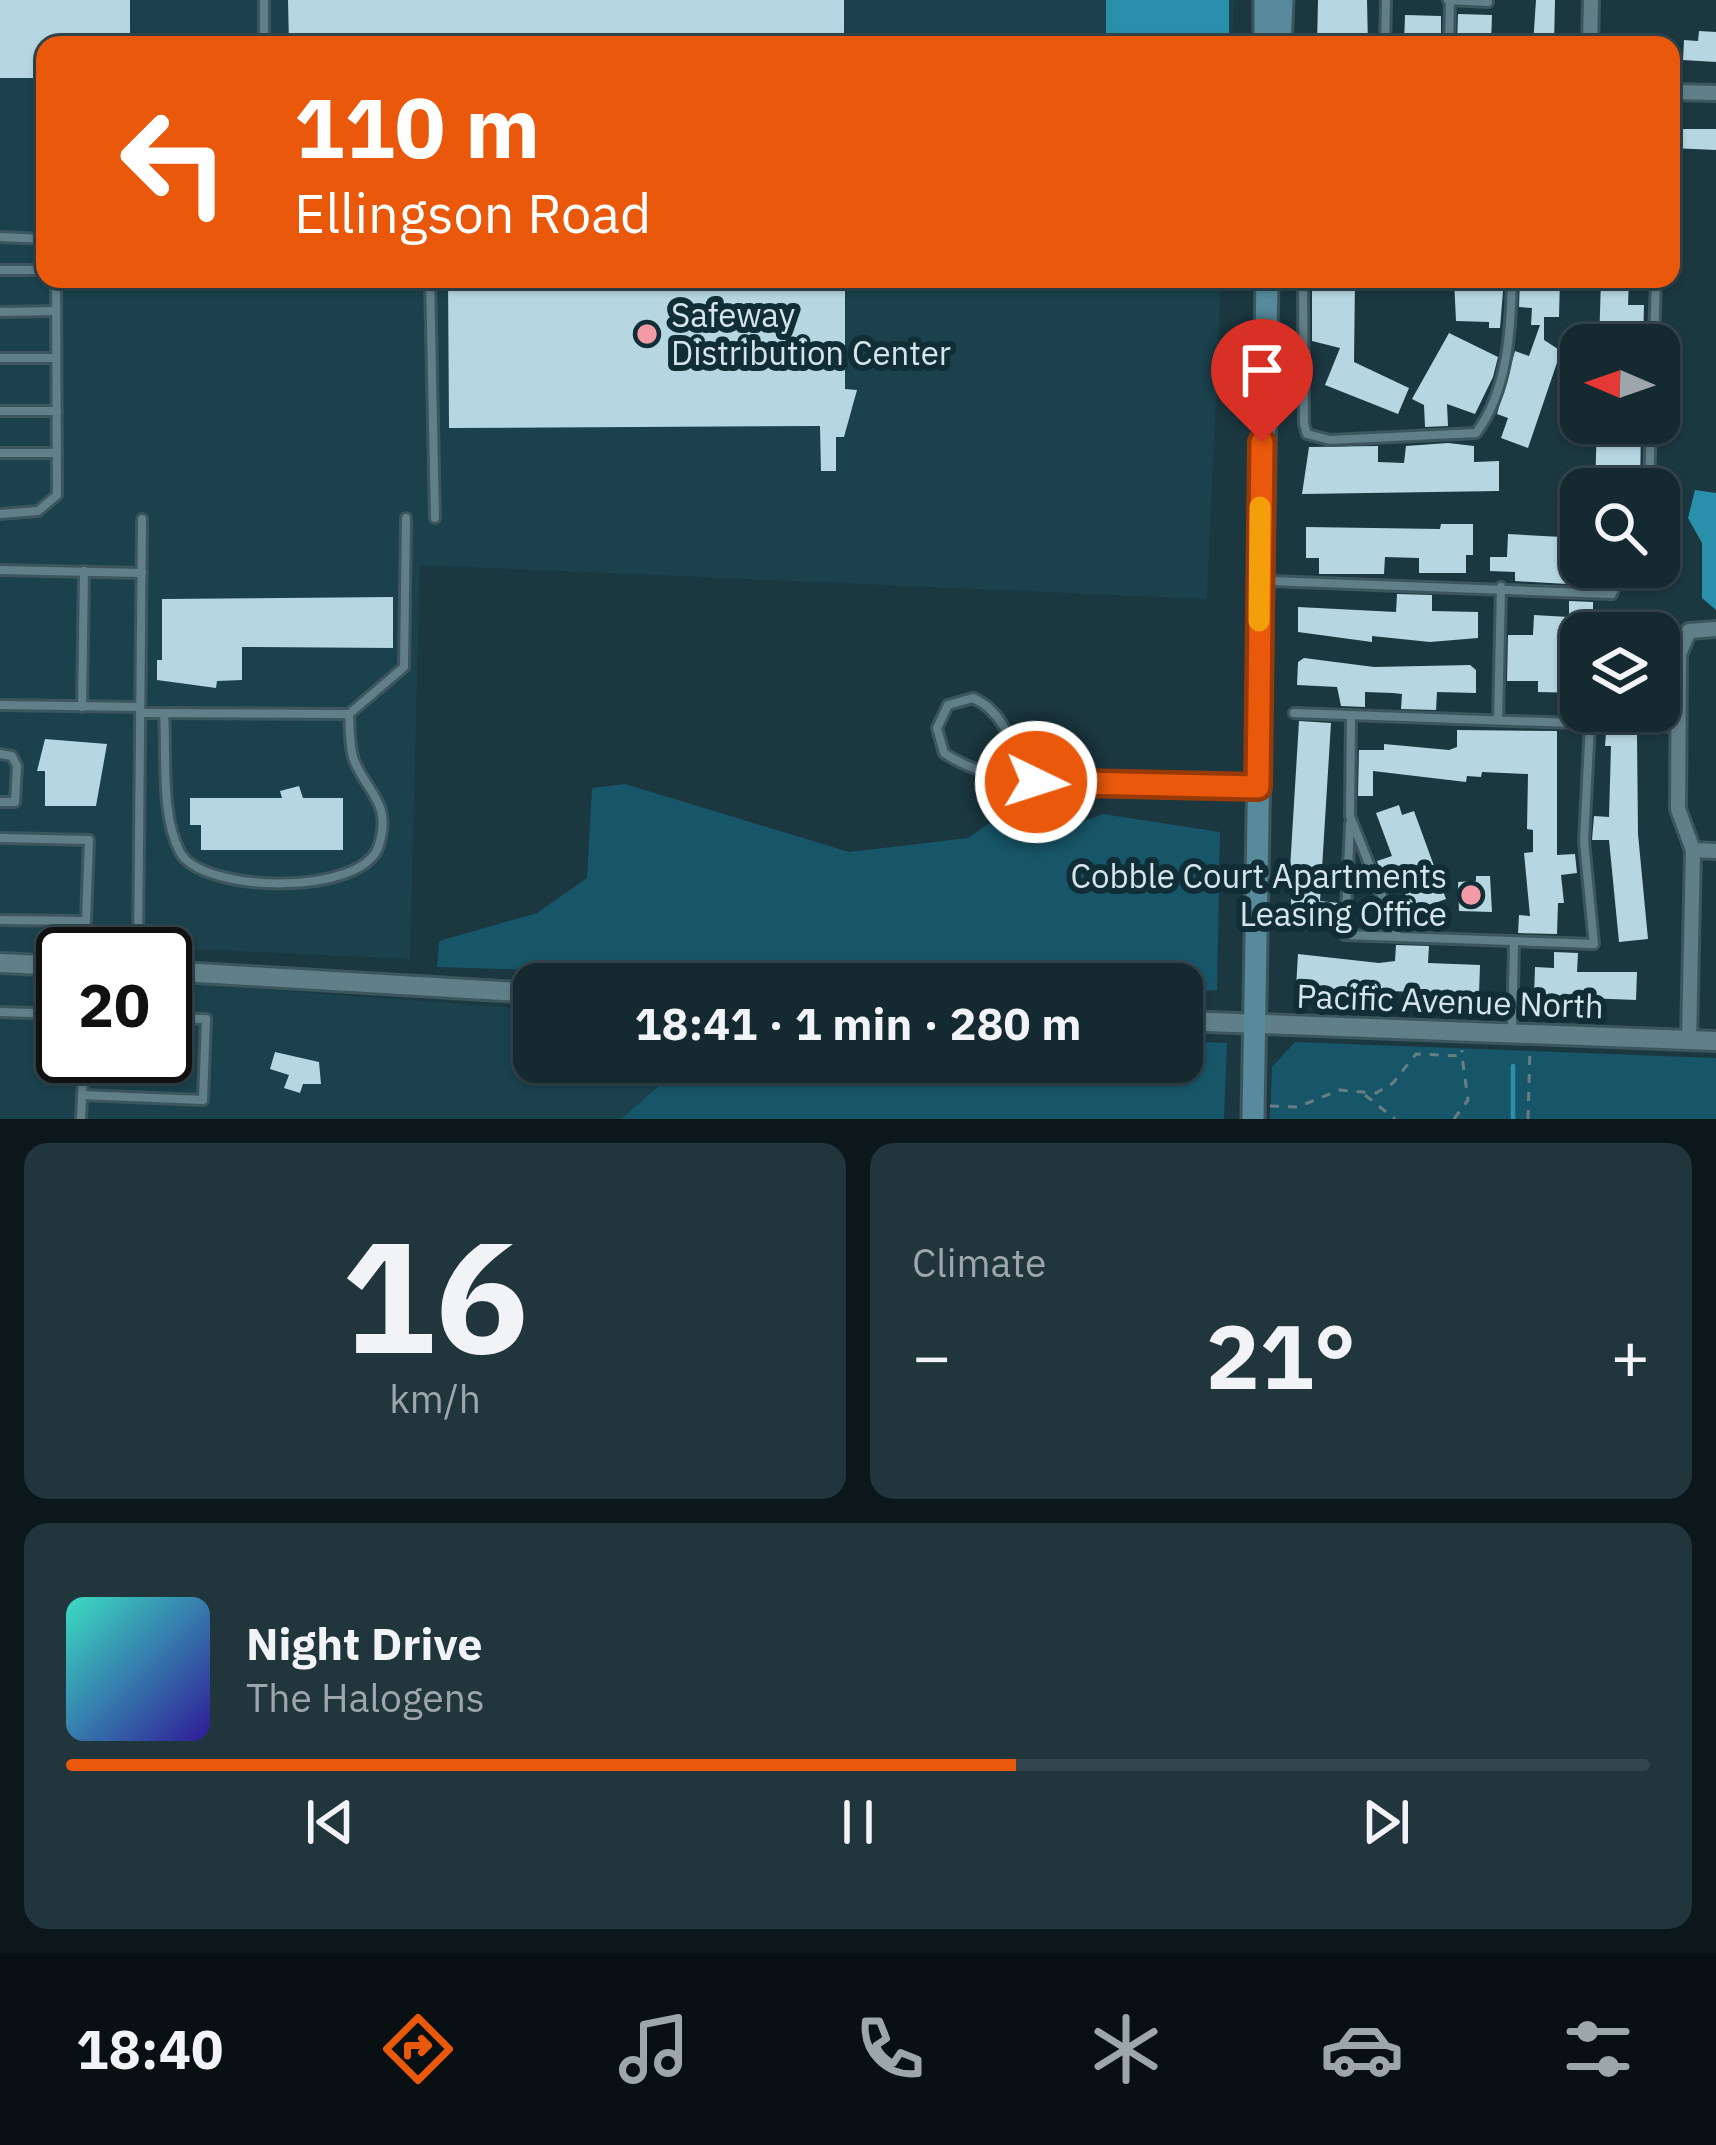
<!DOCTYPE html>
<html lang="en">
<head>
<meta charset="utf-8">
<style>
	body { margin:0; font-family:"IBM Plex Sans",sans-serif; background:#21353c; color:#f1f3f6; height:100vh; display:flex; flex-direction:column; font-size:45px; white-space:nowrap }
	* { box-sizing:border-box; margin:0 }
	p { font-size:39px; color:#9da6ab }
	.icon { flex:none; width:66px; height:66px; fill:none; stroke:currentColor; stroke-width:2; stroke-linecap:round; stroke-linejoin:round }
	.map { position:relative; height:1119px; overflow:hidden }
	.sheet { display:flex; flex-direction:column; gap:24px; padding:24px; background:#0b171a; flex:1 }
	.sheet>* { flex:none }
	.top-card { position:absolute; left:36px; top:36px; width:1644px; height:252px; border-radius:24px; box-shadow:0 3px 9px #0004,0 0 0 3px #33454c; background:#ea580c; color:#fff; overflow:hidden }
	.needle { width:78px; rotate:272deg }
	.controls { position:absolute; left:1560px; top:324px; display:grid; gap:24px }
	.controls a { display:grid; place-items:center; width:120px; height:120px; border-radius:24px; background:#142930; box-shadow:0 3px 9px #0004,0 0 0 3px #33454c; font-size:60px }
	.speed { position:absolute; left:36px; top:927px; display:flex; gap:24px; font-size:60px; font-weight:700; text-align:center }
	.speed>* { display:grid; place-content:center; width:156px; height:156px; border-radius:50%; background:#142930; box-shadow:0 3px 9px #0004,0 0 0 3px #33454c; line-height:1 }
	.speed .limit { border:6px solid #111; border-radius:18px; background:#fff; color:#111 }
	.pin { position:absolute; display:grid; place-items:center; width:102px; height:102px; color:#fff; margin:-123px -51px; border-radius:50% 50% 50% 0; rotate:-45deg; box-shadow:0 0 12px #0007 }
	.pin .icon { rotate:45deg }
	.me { position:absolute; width:132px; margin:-66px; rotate:94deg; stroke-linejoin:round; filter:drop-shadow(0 0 9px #0008) }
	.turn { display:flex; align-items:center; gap:42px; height:252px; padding:0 60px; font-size:54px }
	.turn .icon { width:156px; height:156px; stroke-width:2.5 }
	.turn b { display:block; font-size:84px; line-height:102px }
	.big { font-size:90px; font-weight:800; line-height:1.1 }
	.sheet .widget { flex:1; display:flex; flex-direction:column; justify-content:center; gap:18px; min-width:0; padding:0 42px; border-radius:24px; background:#21353c }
	.sheet .dial { align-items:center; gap:0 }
	.dial b { font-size:156px; line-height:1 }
	.song { display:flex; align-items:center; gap:36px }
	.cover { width:144px; height:144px; border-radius:18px; background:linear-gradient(135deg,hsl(170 70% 55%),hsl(250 70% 35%)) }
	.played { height:12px; border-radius:6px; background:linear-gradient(90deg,#ea580c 60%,#33454c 60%) }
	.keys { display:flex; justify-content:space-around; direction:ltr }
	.heat { display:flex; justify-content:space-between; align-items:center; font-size:66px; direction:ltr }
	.sheet .tiles { flex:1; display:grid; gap:24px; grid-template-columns:1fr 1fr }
	.widget:last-child { grid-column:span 2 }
	.trip { position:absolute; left:513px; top:963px; width:690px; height:120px; border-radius:24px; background:#142930; box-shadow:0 3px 9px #0004,0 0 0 3px #33454c; font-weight:800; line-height:120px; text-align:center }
	.tabs { display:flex; height:192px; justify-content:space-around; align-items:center; background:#081013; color:#9da6ab }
	.tabs .icon { width:84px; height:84px }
	.tabs .selected { color:#ea580c }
	.tabs b { font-size:54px; color:#f1f3f6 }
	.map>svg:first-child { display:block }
</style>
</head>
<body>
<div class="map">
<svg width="1716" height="1119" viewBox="0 0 1716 1119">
	<rect width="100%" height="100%" fill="#1b3740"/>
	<polygon fill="#1a414c" points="0,0 1234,0 1232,45 45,45 45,279 1221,279 1207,599 420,565 410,959 106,945 105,954 63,954 63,1056 165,1056 165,982 534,1009 534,1062 686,1062 621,1119 0,1119"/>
	<g fill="#175668">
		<polygon points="625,784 849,852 968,838 1001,815 1068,827 1103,814 1220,832 1217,990 1182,992 1182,984 974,984 763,963 608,972 437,967 439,941 537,913 587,878 592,788"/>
		<polygon points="1182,1041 1227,1043 1224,1119 621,1119 686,1062 1182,1062"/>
		<polygon points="1295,1042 1716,1058 1716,1119 1270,1119 1272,1067"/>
	</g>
	<g fill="#2a8fab">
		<rect x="1106" y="0" width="123" height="45"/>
		<polygon points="1695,490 1716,493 1716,610 1702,598 1702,543 1688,518"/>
	</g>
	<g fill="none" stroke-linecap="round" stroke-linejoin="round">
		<polyline stroke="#2a8fab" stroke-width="4.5" points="1513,1066 1513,1119"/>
	</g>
	<g fill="#b6d6e1">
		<polygon points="0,0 130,0 130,45 45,45 45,78 0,78"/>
		<polygon points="288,0 844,0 844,45 289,45"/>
		<polygon points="1318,0 1367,0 1368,45 1317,45"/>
		<polygon points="1536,0 1555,0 1554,45 1533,45"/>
		<polygon points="1458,14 1492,15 1491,45 1457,45"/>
		<polygon points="1405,15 1441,16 1441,45 1404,45"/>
		<polygon points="1699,31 1716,32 1716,62 1683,60 1684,40 1698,41"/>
		<polygon points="1671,129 1716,129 1716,150 1671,148"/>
		<polygon points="448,279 845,279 845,389 857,390 844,437 836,437 836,471 821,471 820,426 449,428"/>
		<polygon points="1312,279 1355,279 1354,362 1409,388 1398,414 1325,385 1340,348 1312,341"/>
		<polygon points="1454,279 1504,279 1500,328 1489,328 1489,322 1456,321"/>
		<polygon points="1520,279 1560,279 1559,317 1544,317 1544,340 1561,351 1528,448 1501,438 1508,418 1497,414 1515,351 1529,356 1540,325 1531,325 1532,308 1519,307"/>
		<polygon points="1601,279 1629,279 1628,305 1644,305 1643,345 1599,345"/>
		<polygon points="1449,333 1498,357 1493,377 1475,414 1447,404 1448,426 1425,427 1424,405 1412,399"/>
		<polygon points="1597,423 1641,424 1640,489 1595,489"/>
		<polygon points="1448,443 1474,446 1474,462 1499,461 1499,491 1302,494 1309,447 1378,446 1378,462 1404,463 1406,446"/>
		<polygon points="1441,524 1473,524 1473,555 1466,555 1466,573 1419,573 1419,558 1385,557 1384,574 1319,574 1319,558 1306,558 1306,527 1440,529"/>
		<polygon points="1508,534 1581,538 1584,585 1515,581 1515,572 1490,571 1490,557 1507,557"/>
		<polygon points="1397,594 1432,595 1432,611 1478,612 1478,638 1430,642 1372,636 1372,642 1298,632 1298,607 1396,612"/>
		<polygon points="393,597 393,648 242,647 242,680 217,681 216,688 157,680 157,660 162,660 162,599"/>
		<polygon points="1569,601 1593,602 1593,619 1647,621 1646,633 1581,633 1581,693 1538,692 1538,681 1507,681 1508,635 1533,635 1534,615 1569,617"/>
		<polygon points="1304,658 1374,667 1470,665 1476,670 1476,693 1437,692 1436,710 1401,709 1402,694 1393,693 1365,692 1365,707 1341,706 1337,687 1297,685 1298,662"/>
		<polygon points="1299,721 1331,723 1320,901 1338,903 1337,923 1323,923 1323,931 1292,930 1290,869"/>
		<polygon points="1457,730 1557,731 1557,855 1575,854 1577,873 1561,875 1564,903 1558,903 1557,934 1518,933 1519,915 1530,916 1524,853 1533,852 1533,830 1527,829 1528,774 1482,772 1481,777 1467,776 1466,782 1373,771 1373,796 1358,796 1359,750 1384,750 1384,744 1449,750 1457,747"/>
		<polygon points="1606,733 1637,734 1638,834 1648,939 1619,942 1609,840 1592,840 1594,816 1609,817 1611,746 1605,746"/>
		<polygon points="45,739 107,744 96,806 45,806 45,771 37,771"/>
		<polygon points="299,786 303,798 343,798 343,850 201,850 201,825 190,825 190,798 282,798 280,791"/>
		<polygon points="1399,805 1402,815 1414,811 1446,899 1412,911 1399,878 1385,883 1377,861 1392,856 1376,813"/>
		<polygon points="1476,876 1490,876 1492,912 1459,911 1458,882 1476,881"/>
		<polygon points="1396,945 1429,946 1428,963 1480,965 1479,994 1296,988 1298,954 1379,963 1395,961"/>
		<polygon points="1554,952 1578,953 1577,972 1637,972 1636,1000 1534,996 1535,967 1554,968"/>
		<polygon points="275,1052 319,1062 321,1084 303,1084 300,1093 284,1088 289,1075 270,1069"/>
	</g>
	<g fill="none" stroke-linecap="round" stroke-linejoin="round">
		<defs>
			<g id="service">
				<polyline points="1448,0 1488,2"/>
				<polyline points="264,45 264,0"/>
				<polyline points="1385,45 1386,0"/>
				<polyline points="1449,45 1450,0"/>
				<polyline points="0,237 45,239"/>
				<polyline points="0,270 45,270"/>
				<polyline points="430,279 435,518"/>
				<path d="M1303 279 1304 424 1307 434 1330 440 1476 433C1508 391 1511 329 1512 279"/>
				<polyline points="0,312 56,311"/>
				<polyline points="1654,345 1656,279"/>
				<polyline points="0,358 56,358"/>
				<polyline points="0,411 57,411"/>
				<polyline points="0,453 57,453"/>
				<polyline points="1649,489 1651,423"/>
				<polyline points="0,514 38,511 57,495 56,279"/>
				<polyline points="0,570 142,573"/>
				<polyline points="1267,581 1612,594 1623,567"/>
				<polyline points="0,705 140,707"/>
				<polyline points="82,707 84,571"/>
				<polyline points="140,713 349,714 404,667 406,518"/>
				<path d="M164 713C167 755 160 814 180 852 201 893 364 897 379 845 392 802 367 793 354 760 349 747 350 728 349 714"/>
				<polyline points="1294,713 1679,727"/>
				<polyline points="1351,716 1350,816 1398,937 1594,944 1584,841 1590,723"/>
				<polyline points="1498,719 1501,587"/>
				<polyline points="0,754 12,756 17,766 15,802 0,802"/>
				<path d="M1021 780C1012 747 1007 713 973 698L948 705 937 728 944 753C1019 803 1169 789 1257 787"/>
				<polyline points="1350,824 1345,935 1398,937"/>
				<polyline points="0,838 89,840 86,921 0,920"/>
				<polyline points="138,954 142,519"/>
				<polyline points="0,1012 63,1014"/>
				<polyline points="1512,1032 1514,942"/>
				<polyline points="82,1095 203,1100 206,1019 165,1018"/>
				<polyline points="81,1119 84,1056"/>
			</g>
			<g id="minor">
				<polyline points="1590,45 1591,0"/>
				<polyline points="1671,92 1716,93"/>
				<polyline points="1693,850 1716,851"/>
				<polyline points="1689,1040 1693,850 1678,809 1679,654 1689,631 1716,629"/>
			</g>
			<g id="tertiary">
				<polyline points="0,963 63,966"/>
				<polyline points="165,971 534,993"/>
				<polyline points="1182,1021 1716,1041"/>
			</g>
			<g id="secondary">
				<polyline points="1265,45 1265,0"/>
				<polyline points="1280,45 1282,0"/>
				<polyline points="1253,1119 1267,279"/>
			</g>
		</defs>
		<use href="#service" stroke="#3d565e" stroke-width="14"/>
		<use href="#minor" stroke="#3d565e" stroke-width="20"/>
		<use href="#tertiary" stroke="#3d565e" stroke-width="24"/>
		<use href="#secondary" stroke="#3d565e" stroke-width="27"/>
		<g stroke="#677e85" stroke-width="3" stroke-dasharray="9 9" stroke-linecap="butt">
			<polyline points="101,1084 102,1056"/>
			<polyline points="1365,1095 1395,1119"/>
			<polyline points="1270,1106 1298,1107 1339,1090 1376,1093 1393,1083 1416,1054 1462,1056 1462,1050"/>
			<polyline points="1454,1119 1468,1100 1462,1056"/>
			<polyline points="1528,1119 1530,1048"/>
		</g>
		<use href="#service" stroke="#617f89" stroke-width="8"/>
		<use href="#minor" stroke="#617f89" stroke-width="14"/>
		<use href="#tertiary" stroke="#617f89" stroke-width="18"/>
		<use href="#secondary" stroke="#578a9a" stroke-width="21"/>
	</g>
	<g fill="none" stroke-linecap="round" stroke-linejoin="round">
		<defs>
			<polyline id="route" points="1036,782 1258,787 1262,442"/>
		</defs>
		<use href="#route" stroke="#983908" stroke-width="30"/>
		<use href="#route" stroke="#ea580c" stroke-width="21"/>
		<polyline stroke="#f59e0b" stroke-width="21" points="1259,621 1260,507"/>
	</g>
	<g fill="#f39aa7" stroke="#112d36" stroke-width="4.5">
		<circle cx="647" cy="334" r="12"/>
		<circle cx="1471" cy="895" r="12"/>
	</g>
	<g text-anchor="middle" stroke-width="12" stroke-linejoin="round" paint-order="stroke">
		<g font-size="33" fill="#d5e5ea" stroke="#112d36" text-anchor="start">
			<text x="671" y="327">Safeway<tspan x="671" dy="38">Distribution Center</tspan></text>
			<text x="1447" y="888" text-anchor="end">Cobble Court Apartments<tspan x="1447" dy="38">Leasing Office</tspan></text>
		</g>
		<g font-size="33" fill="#d5e5ea" stroke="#112d36">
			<text transform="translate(1450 1001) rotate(2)" y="12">Pacific Avenue North</text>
		</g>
	</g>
</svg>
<div class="controls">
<a><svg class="needle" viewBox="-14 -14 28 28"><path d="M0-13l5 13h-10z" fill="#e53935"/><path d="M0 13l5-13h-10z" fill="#9da6ab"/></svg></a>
<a><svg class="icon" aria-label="search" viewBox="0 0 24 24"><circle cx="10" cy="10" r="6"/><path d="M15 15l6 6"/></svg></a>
<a><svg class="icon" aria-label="layers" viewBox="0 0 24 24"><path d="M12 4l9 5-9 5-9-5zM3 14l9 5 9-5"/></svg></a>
</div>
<div class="speed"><div class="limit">20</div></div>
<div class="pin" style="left:1262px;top:442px;background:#d93025"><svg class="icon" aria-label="arrive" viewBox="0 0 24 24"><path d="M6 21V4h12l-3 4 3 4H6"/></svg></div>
<svg class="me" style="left:1036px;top:782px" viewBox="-20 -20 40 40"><circle r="17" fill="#ea580c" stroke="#fff" stroke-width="3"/><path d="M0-11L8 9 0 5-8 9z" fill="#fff"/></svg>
<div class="trip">18:41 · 1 min · 280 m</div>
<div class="top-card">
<div class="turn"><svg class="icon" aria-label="left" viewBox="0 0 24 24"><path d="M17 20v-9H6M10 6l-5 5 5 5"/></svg><div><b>110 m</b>Ellingson Road</div></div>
</div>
</div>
<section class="sheet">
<div class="tiles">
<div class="widget dial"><b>16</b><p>km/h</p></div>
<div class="widget"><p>Climate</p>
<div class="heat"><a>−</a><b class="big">21°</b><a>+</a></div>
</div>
<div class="widget">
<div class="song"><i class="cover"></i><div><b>Night Drive</b><p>The Halogens</p></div></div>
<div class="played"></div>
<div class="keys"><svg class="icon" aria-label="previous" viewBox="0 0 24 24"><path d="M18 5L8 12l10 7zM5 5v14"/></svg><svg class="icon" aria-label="pause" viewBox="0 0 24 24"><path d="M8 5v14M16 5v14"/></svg><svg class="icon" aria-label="next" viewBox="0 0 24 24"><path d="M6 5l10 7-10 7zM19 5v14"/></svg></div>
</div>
</div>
</section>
<nav class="tabs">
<b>18:40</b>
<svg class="icon selected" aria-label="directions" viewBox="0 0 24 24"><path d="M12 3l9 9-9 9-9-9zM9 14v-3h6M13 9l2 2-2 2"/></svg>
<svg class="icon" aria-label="music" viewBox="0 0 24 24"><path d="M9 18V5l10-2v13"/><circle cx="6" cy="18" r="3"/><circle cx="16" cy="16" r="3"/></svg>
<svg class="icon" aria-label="phone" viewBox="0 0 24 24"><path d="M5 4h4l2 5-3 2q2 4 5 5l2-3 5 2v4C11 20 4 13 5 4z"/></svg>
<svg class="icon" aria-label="climate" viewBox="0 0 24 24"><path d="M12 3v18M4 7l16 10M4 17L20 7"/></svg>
<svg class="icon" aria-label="car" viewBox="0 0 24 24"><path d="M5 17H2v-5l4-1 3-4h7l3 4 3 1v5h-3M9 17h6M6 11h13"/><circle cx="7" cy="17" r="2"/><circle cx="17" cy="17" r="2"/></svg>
<svg class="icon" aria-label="filters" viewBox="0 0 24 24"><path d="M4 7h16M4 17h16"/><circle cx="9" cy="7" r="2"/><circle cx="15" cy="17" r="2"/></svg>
</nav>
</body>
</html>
